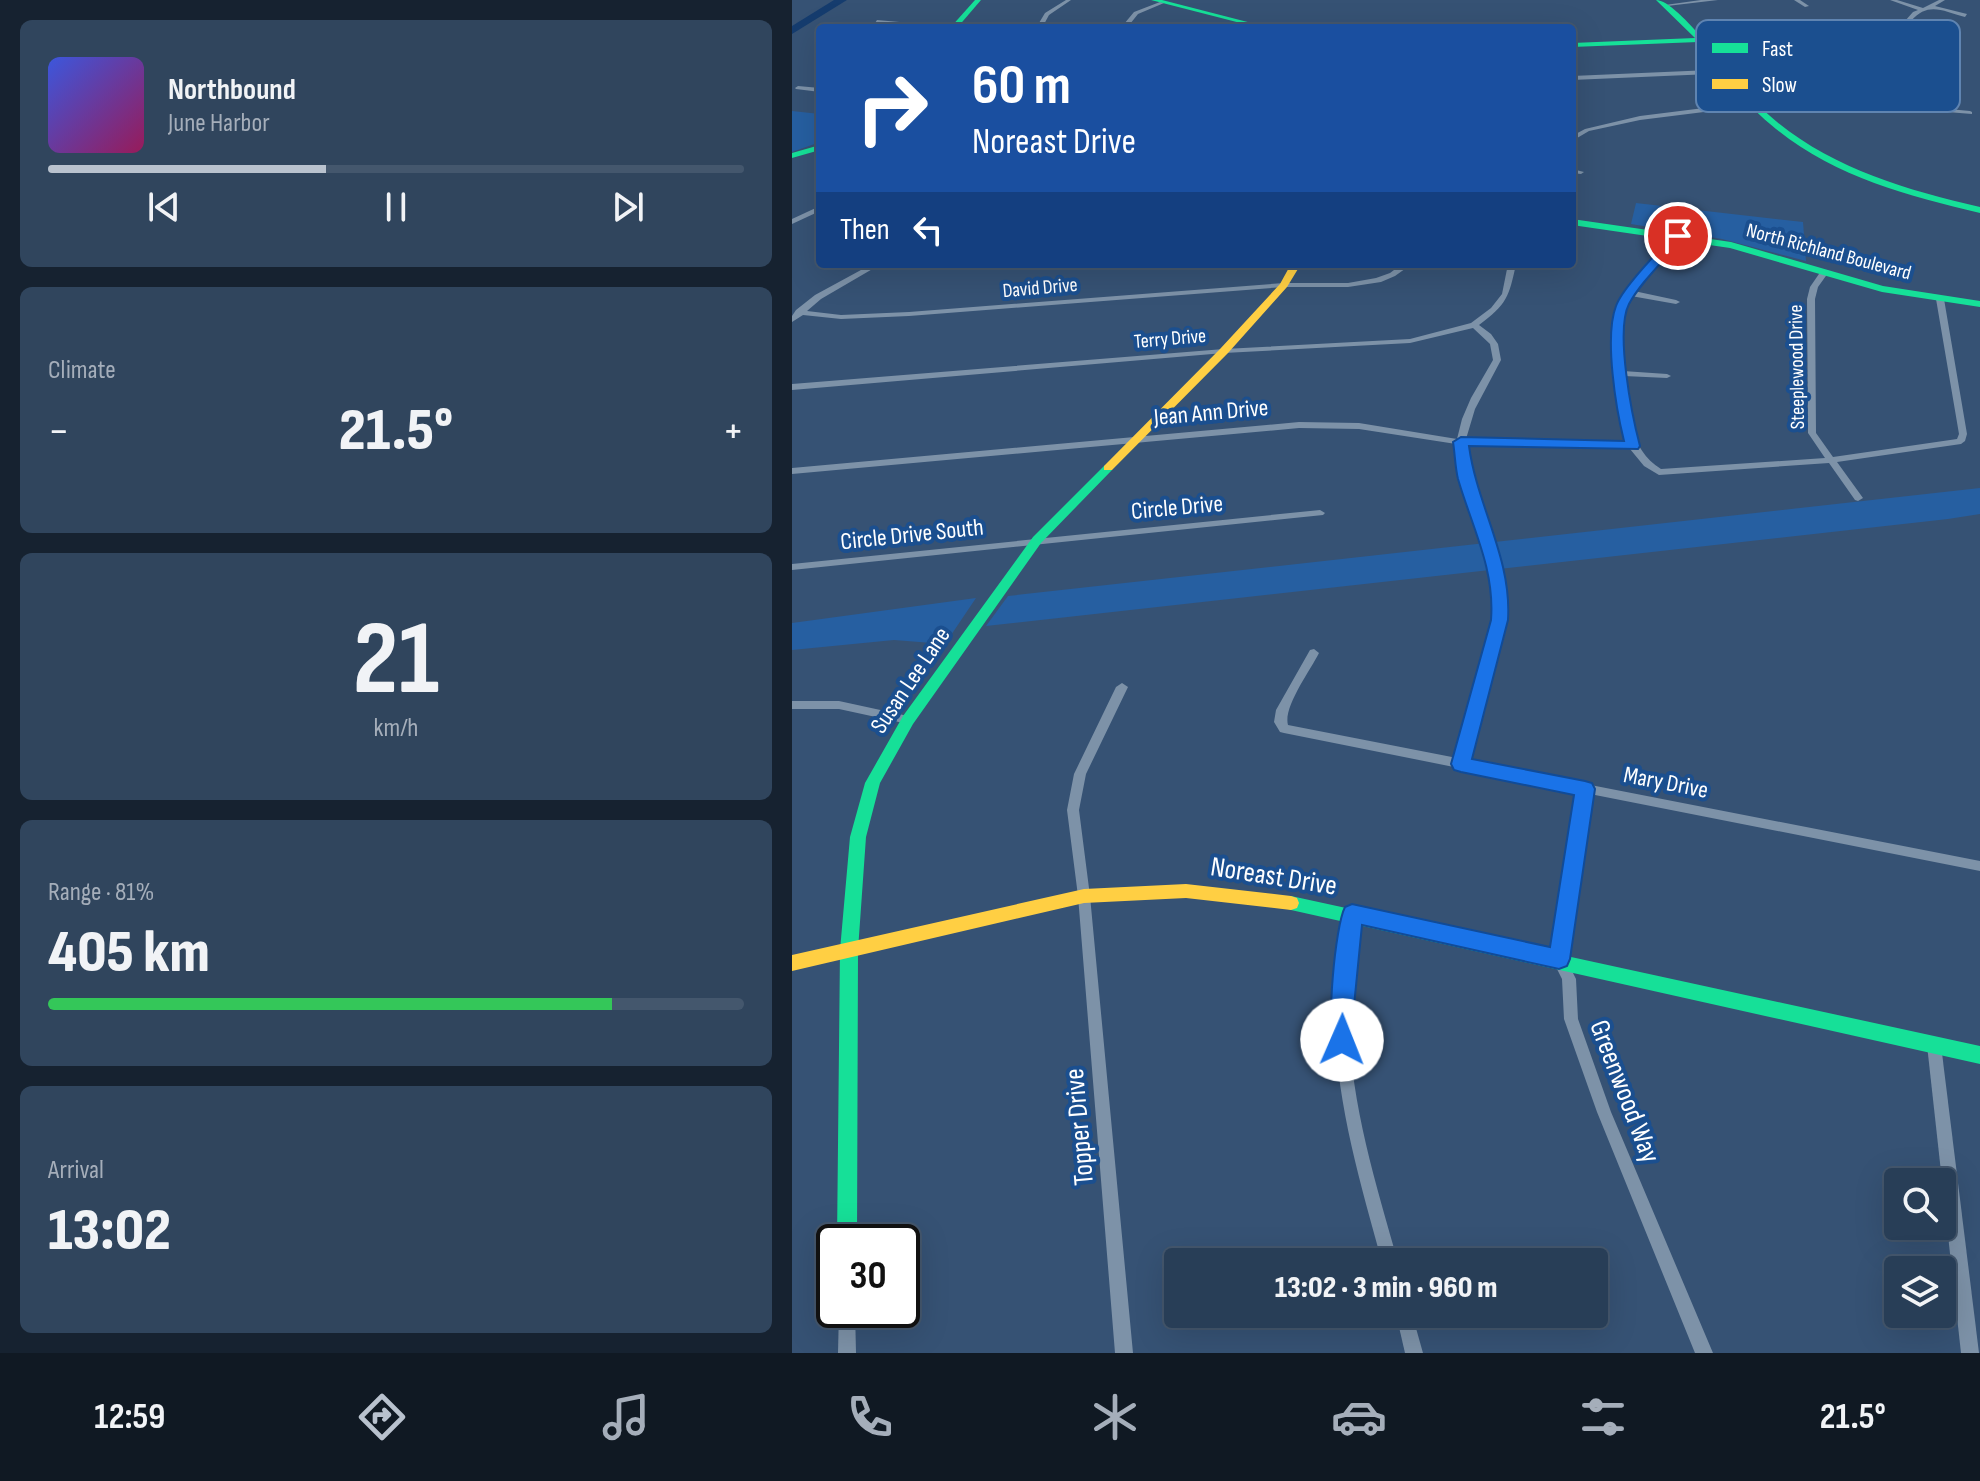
<!DOCTYPE html>
<html lang="en">
<head>
<meta charset="utf-8">
<style>
	body { margin:0; font-family:"Sofia Sans Condensed",sans-serif; background:#30455d; color:#f1f3f6; height:100vh; display:flex; flex-direction:column; font-size:30px; white-space:nowrap }
	* { box-sizing:border-box; margin:0 }
	p { font-size:26px; color:#a5aeba }
	.icon { flex:none; width:44px; height:44px; fill:none; stroke:currentColor; stroke-width:2; stroke-linecap:round; stroke-linejoin:round }
	.map { position:relative; flex:1; overflow:hidden }
	.side { display:flex; flex-direction:column; gap:20px; padding:20px; background:#162230; width:792px }
	.side>* { flex:none }
	.top-card { position:absolute; left:24px; top:24px; width:760px; height:244px; border-radius:8px; box-shadow:0 8px 32px #0002,0 0 0 2px #44576d; background:#1a4fa0; color:#fff; overflow:hidden }
	.fabs { position:absolute; left:1092px; top:1168px; display:grid; gap:16px }
	.fabs a { display:grid; place-items:center; width:72px; height:72px; border-radius:8px; background:#283e57; box-shadow:0 8px 32px #0002,0 0 0 2px #44576d; font-size:40px }
	.speed { position:absolute; left:24px; top:1224px; display:flex; gap:16px; font-size:40px; font-weight:700; text-align:center }
	.speed>* { display:grid; place-content:center; width:104px; height:104px; border-radius:50%; background:#283e57; box-shadow:0 8px 32px #0002,0 0 0 2px #44576d; line-height:1 }
	.speed .limit { border:4px solid #111; border-radius:12px; background:#fff; color:#111 }
	.pin { position:absolute; display:grid; place-items:center; width:68px; height:68px; color:#fff; margin:-34px; border:4px solid #fff; border-radius:50%; box-shadow:0 2px 8px #0007 }
	.me { position:absolute; width:88px; margin:-44px; rotate:1deg; stroke-linejoin:round; filter:drop-shadow(0 0 6px #0008) }
	.turn { display:flex; align-items:center; gap:28px; height:168px; padding:0 24px; font-size:36px }
	.turn .icon { width:104px; height:104px; stroke-width:2.5 }
	.turn b { display:block; font-size:56px; line-height:68px }
	.then { display:flex; align-items:center; height:76px; padding:0 24px; background:#0003; gap:16px; font-size:30px }
	.big { font-size:60px; font-weight:800; line-height:1.1 }
	.side .card { flex:1; display:flex; flex-direction:column; justify-content:center; gap:12px; min-width:0; padding:0 28px; border-radius:12px; background:#30455d }
	.side .dial { align-items:center; gap:0 }
	.dial b { font-size:104px; line-height:1 }
	.song { display:flex; align-items:center; gap:24px }
	.cover { width:96px; height:96px; border-radius:12px; background:linear-gradient(135deg,hsl(230 70% 55%),hsl(330 70% 35%)) }
	.played { height:8px; border-radius:4px; background:linear-gradient(90deg,#b9c2ce 40%,#44576d 40%) }
	.keys { display:flex; justify-content:space-around; direction:ltr }
	.heat { display:flex; justify-content:space-between; align-items:center; font-size:44px; direction:ltr }
	.charge { height:12px; border-radius:6px; background:linear-gradient(90deg,#34c759 81%,#44576d 0) }
	.trip { position:absolute; left:372px; top:1248px; width:444px; height:80px; border-radius:8px; background:#283e57; box-shadow:0 8px 32px #0002,0 0 0 2px #44576d; font-weight:800; line-height:80px; text-align:center }
	.menu { display:flex; height:128px; justify-content:space-around; align-items:center; background:#101923; color:#a5aeba }
	.menu .icon { width:56px; height:56px }
	.menu .active { color:#b9c2ce }
	.menu b { font-size:36px; color:#f1f3f6 }
	main { display:flex; flex:1; min-height:0 }
	.map>svg:first-child { display:block }
</style>
</head>
<body>
<main>
<section class="side">
<div class="card">
<div class="song"><i class="cover"></i><div><b>Northbound</b><p>June Harbor</p></div></div>
<div class="played"></div>
<div class="keys"><svg class="icon" aria-label="previous" viewBox="0 0 24 24"><path d="M18 5L8 12l10 7zM5 5v14"/></svg><svg class="icon" aria-label="pause" viewBox="0 0 24 24"><path d="M8 5v14M16 5v14"/></svg><svg class="icon" aria-label="next" viewBox="0 0 24 24"><path d="M6 5l10 7-10 7zM19 5v14"/></svg></div>
</div>
<div class="card"><p>Climate</p>
<div class="heat"><a>−</a><b class="big">21.5°</b><a>+</a></div>
</div>
<div class="card dial"><b>21</b><p>km/h</p></div>
<div class="card"><p>Range · 81%</p><b class="big">405 km</b><div class="charge"></div></div>
<div class="card"><p>Arrival</p><b class="big">13:02</b></div>
</section>
<div class="map">
<svg width="1188" height="1353" viewBox="0 0 1188 1353">
	<rect width="100%" height="100%" fill="#365274"/>
	<g fill="#265fa1">
		<polygon points="0,111 28,114 28,142 0,152"/>
		<polygon points="844,203 1011,222 1014,261 930,239 839,224"/>
		<polygon points="1188,488 1188,514 1156,519 194,626 216,596"/>
		<polygon points="184,598 153,644 102,640 0,650 0,623"/>
	</g>
	<g fill="none" stroke-linecap="round" stroke-linejoin="round">
		<polygon fill="#153c6e" fill-rule="evenodd" points="42,0 55,0 0,34 0,26"/>
		<g fill="#7d92a8" fill-rule="evenodd">
			<polygon points="274,0 279,0 257,15 250,28 244,28 253,13"/>
			<polygon points="909,0 926,0 875,6 873,5"/>
			<polygon points="1002,0 1008,0 1017,6 1013,7"/>
			<path d="M1098 0H1105L1131 8 1147 0H1153L1143 6 1175 14 1173 17C1151 11 1136 1 1119 21L1135 107 1178 111 1180 112V114L1055 104 960 106 848 120 797 131 780 141V136L793 129 848 116 960 102 1055 100 1129 107 1123 77 1013 70 780 80V76L1013 66 1123 73 1118 45 1025 41 909 42 906 40 909 38 1025 37 1117 42 1113 21 1121 12 1126 10Z"/>
			<polygon points="368,2 372,3 346,14 338,24 339,28 333,28 332,24 342,12"/>
			<polygon points="85,20 152,26 155,28 83,23"/>
			<polygon points="6,86 28,88 28,92 4,89 3,88"/>
			<polygon points="780,169 792,172 789,174 780,173"/>
			<polygon points="28,206 28,211 0,224 0,219"/>
			<path d="M886 234 888 235V237L842 291 884 300 888 302 884 304 839 296 832 316 831 371 875 374 879 376 875 378 832 376C835 410 837 449 869 469L1033 458 1016 433 1015 299 1018 287 1029 271H1032L1036 273 1026 287 1023 299 1024 433 1041 457 1165 439 1167 434 1144 299 1148 297 1152 299 1175 434 1173 441 1169 444 1045 462 1071 498 1066 501 1063 500 1037 463 867 475 852 466 838 449 673 445C671 479 691 508 702 540 711 565 714 593 713 620L676 761 1188 861V871L798 794 774 959 784 979 786 1019 819 1112 921 1353H903L805 1112 772 1019 770 979 760 959 787 792 492 733 488 732 482 722 484 710 518 650 522 649 527 653C518 671 491 707 496 725L665 758 703 620C704 593 701 565 692 539 681 508 662 479 664 444L567 429 507 428 0 474V468L507 422 567 423 665 439 670 419 679 398 701 360 698 344 681 328 618 343 432 353 0 390V384L432 349 618 339 679 323 699 308 710 294 716 264H724C717 297 715 304 687 325L699 334 706 344 709 360 683 409 674 439 836 443C824 410 813 327 831 296 845 273 867 255 884 235Z"/>
			<polygon points="80,264 89,264 29,299 15,311 49,315 117,312 492,283 556,283 584,278 598,273 610,264 617,266 603,276 589,282 556,287 492,287 117,316 49,319 11,315 0,322 0,316 4,310 23,295"/>
			<polygon points="528,510 533,513 531,515 0,570 0,564"/>
			<polygon points="330,683 336,687 294,774 287,810 298,896 341,1353 323,1353 286,896 275,810 282,774 324,687"/>
			<polygon points="0,701 47,701 116,716 120,717 122,720 120,723 116,724 47,709 0,709"/>
			<path d="M560 908 565 910 567 914C563 950 556 987 557 1023 559 1105 584 1184 606 1262H590C569 1185 545 1106 543 1025 542 988 549 951 553 914L555 910Z"/>
			<polygon points="1142,1038 1147,1040 1149,1045 1187,1353 1169,1353 1135,1045 1137,1040"/>
			<polygon points="47,1310 63,1310 64,1353 46,1353"/>
			<polygon points="604,1314 620,1314 631,1353 613,1353"/>
		</g>
		<g fill="#16e098" fill-rule="evenodd">
			<polygon points="183,0 189,0 165,28 158,28"/>
			<polygon points="359,0 370,0 479,28 468,28"/>
			<path d="M864 0C887 0 944 83 964 103 1025 164 1106 188 1188 207V213C1116 196 1043 177 984 129 953 105 930 72 906 42L780 47V43L903 38Z"/>
			<polygon points="28,145 28,150 0,158 0,153"/>
			<polygon points="780,219 939,242 1091,286 1188,301 1188,307 1090,292 938,248 780,225"/>
			<polygon points="316,464 320,466 320,470 249,543 121,724 88,783 74,837 66,950 65,1242 45,1242 48,950 58,837 73,783 111,716 241,537 312,466"/>
			<polygon points="499,896 1188,1046 1188,1064 499,910 493,908 491,903 493,898"/>
		</g>
		<g fill="#ffcf43" fill-rule="evenodd">
			<polygon points="499,264 509,264 495,287 436,353 320,470 312,470 312,466 428,349 488,284"/>
			<polygon points="394,884 499,896 505,898 507,903 505,908 499,910 394,898 292,903 0,971 0,955 292,889"/>
		</g>
	</g>
	<path fill="#1a73e8" stroke="#114b97" stroke-width="2" d="M882 234 892 236C875 258 850 280 837 304 823 331 840 416 848 446L846 449 677 446C685 506 720 558 716 620L680 759 793 781 800 783 803 789 778 959 775 966 767 969 570 925 562 1006V1040L559 1048 550 1051 542 1048C534 1029 543 926 553 907L560 904 758 947 782 795 669 772 662 770 659 764 699 620C703 569 680 527 666 479 663 467 663 454 661 442L669 437 832 441C824 409 812 337 824 306 830 288 868 250 882 234Z"/>
	<g text-anchor="middle" stroke-width="8" stroke-linejoin="round" paint-order="stroke">
		<g font-size="20" fill="#fff" stroke="#1b4f8f">
			<text transform="translate(1037 251) rotate(15)" y="7">North Richland Boulevard</text>
			<text transform="translate(248 287) rotate(-5)" y="7">David Drive</text>
			<text transform="translate(378 338) rotate(-5)" y="7">Terry Drive</text>
			<text transform="translate(1004 367) rotate(-91)" y="7">Steeplewood Drive</text>
		</g>
		<g font-size="24" fill="#fff" stroke="#1b4f8f">
			<text transform="translate(419 412) rotate(-5)" y="8">Jean Ann Drive</text>
			<text transform="translate(385 507) rotate(-5)" y="8">Circle Drive</text>
			<text transform="translate(120 534) rotate(-6)" y="8">Circle Drive South</text>
			<text transform="translate(118 680) rotate(-56)" y="8">Susan Lee Lane</text>
			<text transform="translate(874 782) rotate(11)" y="8">Mary Drive</text>
		</g>
		<g font-size="28" fill="#fff" stroke="#1b4f8f">
			<text transform="translate(482 875) rotate(9)" y="10">Noreast Drive</text>
			<text transform="translate(834 1091) rotate(69)" y="10">Greenwood Way</text>
			<text transform="translate(286 1127) rotate(-95)" y="10">Topper Drive</text>
		</g>
	</g>
	<rect x="904" y="20" width="264" height="92" rx="12" fill="#1b4f8f" stroke="#5f84b1" stroke-width="2"/>
	<rect x="920" y="43" width="36" height="10" fill="#16e098"/>
	<rect x="920" y="79" width="36" height="10" fill="#ffcf43"/>
	<g font-size="22" fill="#fff">
		<text x="970" y="56">Fast</text>
		<text x="970" y="92">Slow</text>
	</g>
</svg>
<div class="fabs">
<a><svg class="icon" aria-label="search" viewBox="0 0 24 24"><circle cx="10" cy="10" r="6"/><path d="M15 15l6 6"/></svg></a>
<a><svg class="icon" aria-label="layers" viewBox="0 0 24 24"><path d="M12 4l9 5-9 5-9-5zM3 14l9 5 9-5"/></svg></a>
</div>
<div class="speed"><div class="limit">30</div></div>
<div class="pin" style="left:886px;top:236px;background:#d93025"><svg class="icon" aria-label="arrive" viewBox="0 0 24 24"><path d="M6 21V4h12l-3 4 3 4H6"/></svg></div>
<svg class="me" style="left:550px;top:1040px" viewBox="-20 -20 40 40"><circle r="19" fill="#fff"/><path d="M0-13L10 11 0 6-10 11z" fill="#1a73e8"/></svg>
<div class="trip">13:02 · 3 min · 960 m</div>
<div class="top-card">
<div class="turn"><svg class="icon" aria-label="right" viewBox="0 0 24 24"><path d="M7 20v-9h11M14 6l5 5-5 5"/></svg><div><b>60 m</b>Noreast Drive</div></div>
<div class="then">Then<svg class="icon" aria-label="left" viewBox="0 0 24 24"><path d="M17 20v-9H6M10 6l-5 5 5 5"/></svg></div>
</div>
</div>
</main>
<nav class="menu">
<b>12:59</b>
<svg class="icon active" aria-label="directions" viewBox="0 0 24 24"><path d="M12 3l9 9-9 9-9-9zM9 14v-3h6M13 9l2 2-2 2"/></svg>
<svg class="icon" aria-label="music" viewBox="0 0 24 24"><path d="M9 18V5l10-2v13"/><circle cx="6" cy="18" r="3"/><circle cx="16" cy="16" r="3"/></svg>
<svg class="icon" aria-label="phone" viewBox="0 0 24 24"><path d="M5 4h4l2 5-3 2q2 4 5 5l2-3 5 2v4C11 20 4 13 5 4z"/></svg>
<svg class="icon" aria-label="climate" viewBox="0 0 24 24"><path d="M12 3v18M4 7l16 10M4 17L20 7"/></svg>
<svg class="icon" aria-label="car" viewBox="0 0 24 24"><path d="M5 17H2v-5l4-1 3-4h7l3 4 3 1v5h-3M9 17h6M6 11h13"/><circle cx="7" cy="17" r="2"/><circle cx="17" cy="17" r="2"/></svg>
<svg class="icon" aria-label="filters" viewBox="0 0 24 24"><path d="M4 7h16M4 17h16"/><circle cx="9" cy="7" r="2"/><circle cx="15" cy="17" r="2"/></svg>
<b>21.5°</b>
</nav>
</body>
</html>
